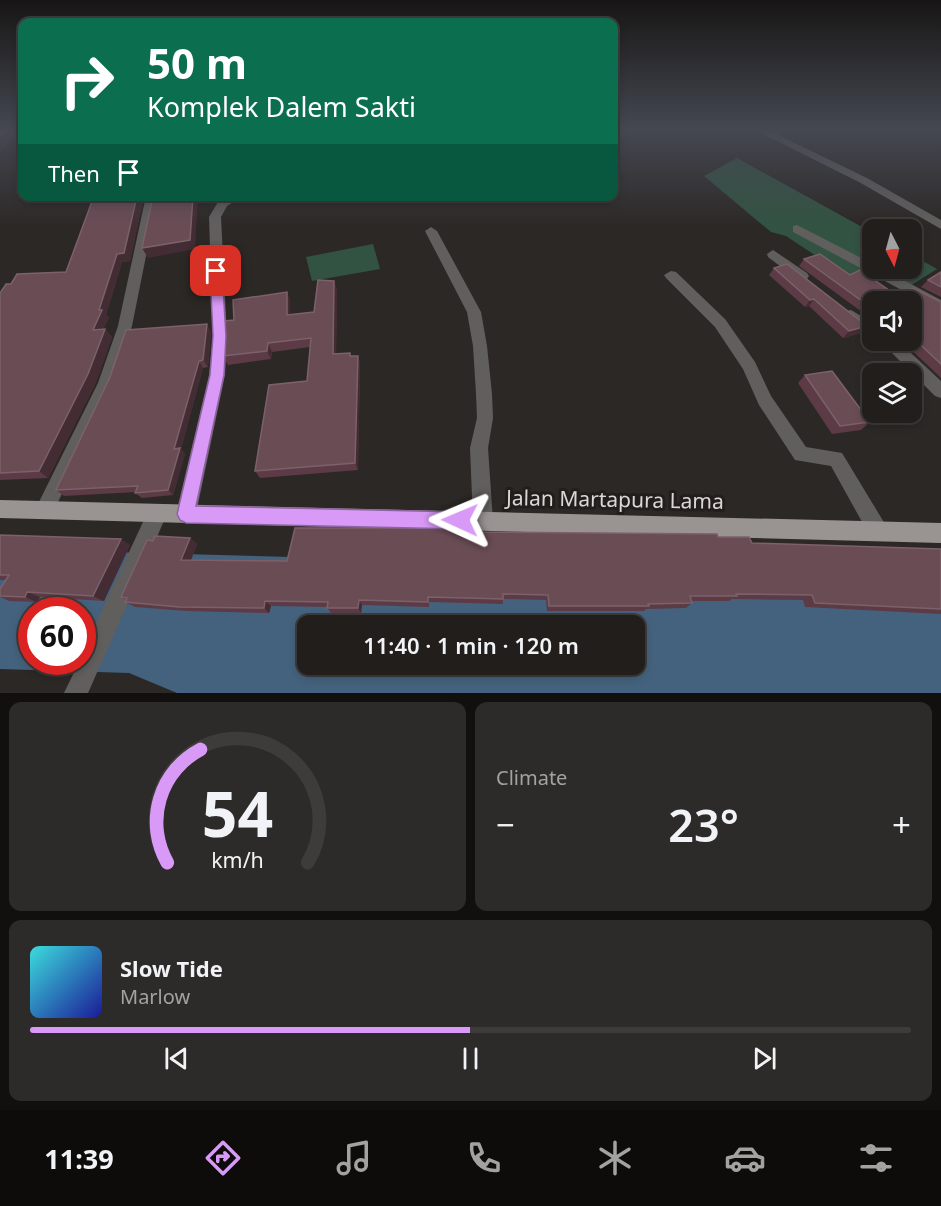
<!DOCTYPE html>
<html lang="en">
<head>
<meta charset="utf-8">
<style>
	body { margin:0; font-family:"Noto Sans",sans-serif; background:#2d2b29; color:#f1f3f6; height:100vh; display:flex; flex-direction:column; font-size:22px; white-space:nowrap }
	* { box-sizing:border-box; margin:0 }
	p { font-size:20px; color:#a2a2a3 }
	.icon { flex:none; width:33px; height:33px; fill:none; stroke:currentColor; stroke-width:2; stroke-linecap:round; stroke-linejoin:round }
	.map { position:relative; height:693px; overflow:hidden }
	.drawer { display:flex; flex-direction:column; gap:9px; padding:9px; background:#12100f; flex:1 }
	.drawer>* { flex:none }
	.hud { position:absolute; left:18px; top:18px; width:600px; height:183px; border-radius:12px; box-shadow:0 3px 9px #0003,0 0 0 2px #3e3c3b; background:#0b6e4f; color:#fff; overflow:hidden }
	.needle { width:39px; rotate:174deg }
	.fabs { position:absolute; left:862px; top:219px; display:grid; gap:12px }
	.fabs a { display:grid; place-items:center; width:60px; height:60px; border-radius:12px; background:#211e1c; box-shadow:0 3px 9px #0003,0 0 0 2px #3e3c3b; font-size:30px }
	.speed { position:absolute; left:18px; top:597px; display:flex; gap:12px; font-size:30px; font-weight:700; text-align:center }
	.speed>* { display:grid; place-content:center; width:78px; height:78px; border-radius:50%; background:#211e1c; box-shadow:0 3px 9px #0003,0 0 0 2px #3e3c3b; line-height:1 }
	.speed .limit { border:9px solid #d22; background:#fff; color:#111 }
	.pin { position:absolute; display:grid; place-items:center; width:51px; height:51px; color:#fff; margin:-26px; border-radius:12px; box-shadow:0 3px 9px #0006 }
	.me { position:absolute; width:66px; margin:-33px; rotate:271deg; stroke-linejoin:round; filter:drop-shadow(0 0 4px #0008) }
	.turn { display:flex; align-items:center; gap:21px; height:126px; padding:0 30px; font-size:27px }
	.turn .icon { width:78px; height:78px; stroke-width:2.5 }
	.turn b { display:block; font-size:42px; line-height:51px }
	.then { display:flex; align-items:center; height:57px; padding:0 30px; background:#0003; gap:12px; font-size:22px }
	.big { font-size:45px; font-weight:600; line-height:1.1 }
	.drawer .card { flex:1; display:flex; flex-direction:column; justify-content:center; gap:9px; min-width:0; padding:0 21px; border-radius:12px; background:#2d2b29 }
	.drawer .dial { align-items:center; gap:0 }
	.dial svg { height:156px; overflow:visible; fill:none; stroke:#3e3c3b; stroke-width:7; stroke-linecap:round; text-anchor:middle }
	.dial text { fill:#f1f3f6; stroke:none }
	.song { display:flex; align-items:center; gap:18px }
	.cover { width:72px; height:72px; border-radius:9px; background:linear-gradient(135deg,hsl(180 70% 55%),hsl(240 70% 35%)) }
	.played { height:6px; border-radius:3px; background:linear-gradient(90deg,#d99af7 50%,#3e3c3b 50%) }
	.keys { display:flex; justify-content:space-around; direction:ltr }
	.heat { display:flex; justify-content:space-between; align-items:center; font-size:33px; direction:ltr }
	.drawer .tiles { flex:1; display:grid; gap:9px; grid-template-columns:1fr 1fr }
	.card:last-child { grid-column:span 2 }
	.trip { position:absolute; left:297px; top:615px; width:348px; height:60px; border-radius:12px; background:#211e1c; box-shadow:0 3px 9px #0003,0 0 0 2px #3e3c3b; font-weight:600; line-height:60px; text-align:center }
	.menu { display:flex; height:96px; justify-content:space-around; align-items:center; background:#0d0c0b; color:#a2a2a3 }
	.menu .icon { width:42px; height:42px }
	.menu .active { color:#d99af7 }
	.menu b { font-size:27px; color:#f1f3f6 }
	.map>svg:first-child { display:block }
</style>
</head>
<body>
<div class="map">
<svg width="941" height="693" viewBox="0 0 941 693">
	<rect width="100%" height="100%" fill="#2c2826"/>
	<g fill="#325342">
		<polygon points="737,158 873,233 873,268 912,268 912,255 937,269 905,289 868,271 848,277 786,236 771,232 704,176"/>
		<polygon points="373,244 380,269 312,281 306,257"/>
	</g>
	<path fill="#44627d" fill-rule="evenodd" d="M0 549 941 575V693H177L129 673 0 669ZM32 610H82V662H32ZM308 626H634V664H308Z"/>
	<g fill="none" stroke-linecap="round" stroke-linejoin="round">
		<g fill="#615f5e" fill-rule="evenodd">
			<polygon points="755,130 768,130 867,178 941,220 941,229 859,182"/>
			<polygon points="146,196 158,196 132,326 114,383 51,517 44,519 37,517 35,510 98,383 118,326"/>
			<polygon points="227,196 242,196 227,206 221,217 227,336 225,375 196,514 193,521 186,523 179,521 176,514 209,375 213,336 209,217 218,202"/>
			<polygon points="797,225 873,264 873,268 881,268 941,300 941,311 793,232 793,226"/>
			<polygon points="431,227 437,231 481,312 487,346 492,394 493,418 488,448 493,521 490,528 483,530 476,528 473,521 470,448 477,418 476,394 473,346 467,312 425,231"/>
			<polygon points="773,250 807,273 809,276 807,279 797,279 768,257 767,254"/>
			<polygon points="671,271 676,272 725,319 755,362 771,396 806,447 842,453 885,524 888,531 885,538 878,541 871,538 831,466 795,460 759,405 743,369 715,327 666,278 664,275"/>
			<polygon points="851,310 873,323 873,336 846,319 844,315 846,311"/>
			<polygon points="879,340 897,340 941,381 941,398 935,396"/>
			<polygon points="157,505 164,507 167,514 88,693 64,693 79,662 82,662 82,653 150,507"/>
		</g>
		<polygon fill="#999492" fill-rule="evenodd" points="0,500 941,523 941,543 0,518"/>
	</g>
	<g fill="#5c3b46">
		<polygon points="94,196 141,196 143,200 130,261 122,262 106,315 109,318 103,329 105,329 112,337 96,382 48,478 0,480 0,293 11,284 66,272"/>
		<polygon points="804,259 850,275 899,297 941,302 941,378 901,340 912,340 912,302 873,302 873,320 799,266"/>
		<polygon points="774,268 861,333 843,338 809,306 805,307 769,275"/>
		<polygon points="941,272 941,297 921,287 928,280"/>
		<polygon points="334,281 337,290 336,354 350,353 351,356 358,356 360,364 358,470 260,478 255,471 307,381 310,347 272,352 271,359 228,365 223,356 234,320 287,292 290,300 290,315 314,312"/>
		<polygon points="211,331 208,367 203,368 181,449 185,454 173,495 142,498 135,493 136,492 64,496 56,490"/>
		<polygon points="805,375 870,422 861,430 832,434 798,383"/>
		<polygon points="463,532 718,537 752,543 941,549 941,614 805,607 803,600 732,599 729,601 692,601 692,603 686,608 646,609 644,611 547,611 546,600 503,599 503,604 429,602 429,607 362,605 361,613 331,613 327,608 327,607 271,606 269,613 187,611 135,607 125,602 126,600 121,597 153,541 190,538 197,544 191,560 287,561"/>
		<polygon points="0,535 130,545 104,601 40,597 37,602 9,601 0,597 0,589 6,580 0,580"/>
	</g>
	<g fill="#432c33">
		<polygon points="5,130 19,130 0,153 0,136"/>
		<polygon points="137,196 141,196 143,200 130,261 122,262 106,315 109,318 99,338 93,330 117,254"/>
		<polygon points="193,196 198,196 195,249 148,258 142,248"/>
		<polygon points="334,281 337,290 336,363 333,354"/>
		<polygon points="287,292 290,300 290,324 287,315"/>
		<polygon points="814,299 809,306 805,307 810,300"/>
		<polygon points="207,324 211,331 208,367 203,360"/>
		<polygon points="867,326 861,333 843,338 849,331"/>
		<polygon points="105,329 112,337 96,382 48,478 39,471"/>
		<polygon points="268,343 272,352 271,359 267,351"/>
		<polygon points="358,356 360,364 358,470 355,463"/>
		<polygon points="199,361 203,368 181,449 185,454 173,495 168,490 174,449"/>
		<polygon points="190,538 197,544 189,565 181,560"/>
		<polygon points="121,539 130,545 104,601 93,596"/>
		<polygon points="27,592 40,597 37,602 25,597"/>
		<polygon points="359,600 362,605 361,613 358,608"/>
		<polygon points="265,601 271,606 269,613 264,608"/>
	</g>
	<g fill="#6a4c55" stroke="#7c616a" stroke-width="1.5">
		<polygon points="0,130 5,130 0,136"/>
		<polygon points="94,196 137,196 124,253 117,254 99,310 102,310 93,330 105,329 88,374 39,471 0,473 0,293 6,284 11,284 17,274 66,272"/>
		<polygon points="153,196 193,196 190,240 142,248"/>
		<polygon points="820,254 850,275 860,270 899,297 913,288 941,302 941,364 912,337 912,302 873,302 873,309 804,259"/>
		<polygon points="787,264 867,326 849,331 814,299 810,300 774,268"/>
		<polygon points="941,272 941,287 928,280"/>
		<polygon points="318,280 334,281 333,354 350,353 350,356 358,356 355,463 255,471 269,385 307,381 311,338 268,343 267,351 223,356 224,321 234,320 233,300 287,292 287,315 314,312"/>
		<polygon points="207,324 203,360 199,361 174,449 180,448 168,490 135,493 138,486 56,490 110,377 126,330"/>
		<polygon points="832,371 870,422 840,426 805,375"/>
		<polygon points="295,528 463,528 463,532 717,534 718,537 749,537 752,543 941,549 941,609 815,603 812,595 736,594 737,596 690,596 692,603 648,604 649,606 549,606 548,595 503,594 503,599 428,597 428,602 359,600 358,608 327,608 328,602 265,601 264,608 179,607 125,602 127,598 121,597 147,540 153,541 155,536 190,538 181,560 287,561"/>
		<polygon points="0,535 121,539 93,596 27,592 25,597 0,596 0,589 9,575 0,575"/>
	</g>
	<linearGradient id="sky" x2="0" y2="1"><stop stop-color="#181615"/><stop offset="0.57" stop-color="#454852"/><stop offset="1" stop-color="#454852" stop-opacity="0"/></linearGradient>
	<rect width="941" height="227" fill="url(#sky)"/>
	<polygon fill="#d99af7" stroke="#8d64a1" stroke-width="1.5" points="216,267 222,271 226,336 224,375 196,506 460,512 466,514 469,520 466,527 460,529 186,523 180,520 177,514 210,375 213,336 210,271"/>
	<g text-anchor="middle" stroke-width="6" stroke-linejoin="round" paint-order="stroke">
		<g font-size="21" fill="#dad7d6" stroke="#231e1c">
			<text transform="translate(615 500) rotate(1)" y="7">Jalan Martapura Lama</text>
		</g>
	</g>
</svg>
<div class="fabs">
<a><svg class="needle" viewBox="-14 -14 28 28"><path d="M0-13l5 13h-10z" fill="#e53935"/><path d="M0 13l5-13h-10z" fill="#a2a2a3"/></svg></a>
<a><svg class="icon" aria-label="sound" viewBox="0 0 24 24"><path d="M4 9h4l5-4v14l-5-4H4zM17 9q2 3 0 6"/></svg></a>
<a><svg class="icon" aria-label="layers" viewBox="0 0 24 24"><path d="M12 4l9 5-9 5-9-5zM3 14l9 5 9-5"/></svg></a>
</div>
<div class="speed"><div class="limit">60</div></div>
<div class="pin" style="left:216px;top:271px;background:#d93025"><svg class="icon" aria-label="arrive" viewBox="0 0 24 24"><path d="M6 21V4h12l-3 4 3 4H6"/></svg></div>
<svg class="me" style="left:460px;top:520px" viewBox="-20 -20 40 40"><path d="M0-17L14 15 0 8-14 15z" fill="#d99af7" stroke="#fff" stroke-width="4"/></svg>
<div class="trip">11:40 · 1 min · 120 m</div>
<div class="hud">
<div class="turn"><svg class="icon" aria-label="right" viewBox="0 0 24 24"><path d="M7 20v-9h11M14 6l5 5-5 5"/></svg><div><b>50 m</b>Komplek Dalem Sakti</div></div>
<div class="then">Then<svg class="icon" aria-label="arrive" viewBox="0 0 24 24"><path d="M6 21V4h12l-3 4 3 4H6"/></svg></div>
</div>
</div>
<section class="drawer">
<div class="tiles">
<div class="card dial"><svg viewBox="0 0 100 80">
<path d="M14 69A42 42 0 1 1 86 69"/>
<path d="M14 69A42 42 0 0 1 31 11" stroke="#d99af7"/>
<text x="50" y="56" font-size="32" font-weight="700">54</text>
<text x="50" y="72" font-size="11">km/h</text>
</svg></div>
<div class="card"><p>Climate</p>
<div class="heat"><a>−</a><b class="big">23°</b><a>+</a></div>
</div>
<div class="card">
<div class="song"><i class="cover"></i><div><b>Slow Tide</b><p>Marlow</p></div></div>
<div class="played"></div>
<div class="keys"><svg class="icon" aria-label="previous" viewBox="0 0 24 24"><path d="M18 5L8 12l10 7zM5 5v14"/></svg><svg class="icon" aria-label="pause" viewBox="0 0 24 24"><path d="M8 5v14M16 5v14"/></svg><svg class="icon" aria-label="next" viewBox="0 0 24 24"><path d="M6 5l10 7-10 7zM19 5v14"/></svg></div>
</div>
</div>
</section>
<nav class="menu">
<b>11:39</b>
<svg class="icon active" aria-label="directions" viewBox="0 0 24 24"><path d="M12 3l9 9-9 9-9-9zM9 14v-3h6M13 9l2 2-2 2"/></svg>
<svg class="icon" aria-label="music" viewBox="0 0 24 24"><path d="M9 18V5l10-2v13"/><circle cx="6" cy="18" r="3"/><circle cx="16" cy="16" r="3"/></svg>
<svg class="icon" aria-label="phone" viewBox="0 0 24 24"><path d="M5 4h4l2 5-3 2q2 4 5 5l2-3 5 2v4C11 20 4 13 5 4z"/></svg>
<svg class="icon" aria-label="climate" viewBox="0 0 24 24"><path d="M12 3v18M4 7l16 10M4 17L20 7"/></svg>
<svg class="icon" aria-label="car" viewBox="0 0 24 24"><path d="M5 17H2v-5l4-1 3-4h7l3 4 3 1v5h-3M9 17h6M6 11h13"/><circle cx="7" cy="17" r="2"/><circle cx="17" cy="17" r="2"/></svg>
<svg class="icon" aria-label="filters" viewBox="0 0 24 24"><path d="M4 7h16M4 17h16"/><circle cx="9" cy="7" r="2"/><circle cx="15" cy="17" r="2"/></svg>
</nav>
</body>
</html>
